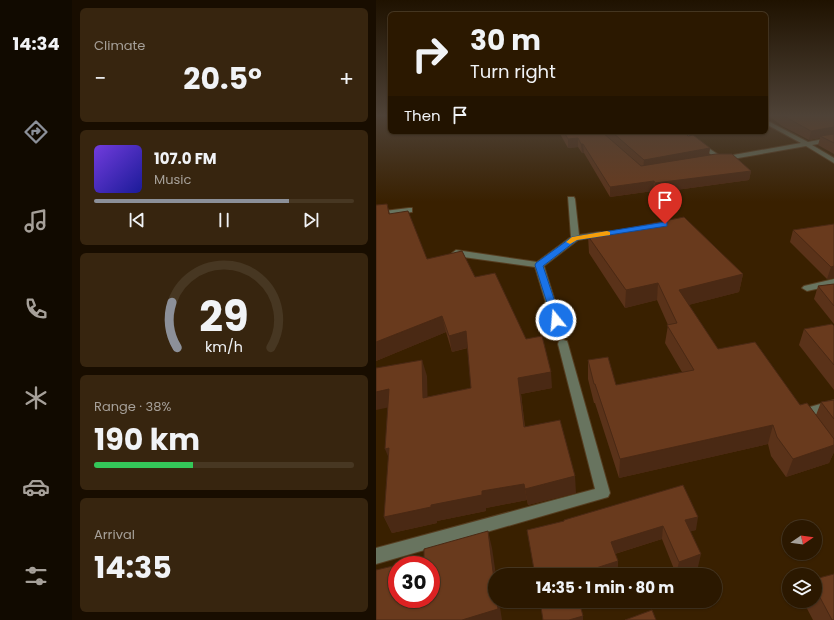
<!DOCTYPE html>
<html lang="en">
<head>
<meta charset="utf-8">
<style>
	body { margin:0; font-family:Poppins,sans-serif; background:#37250f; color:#f1f3f6; height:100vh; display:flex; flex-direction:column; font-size:15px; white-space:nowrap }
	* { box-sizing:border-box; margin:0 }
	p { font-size:13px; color:#a6a099 }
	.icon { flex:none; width:22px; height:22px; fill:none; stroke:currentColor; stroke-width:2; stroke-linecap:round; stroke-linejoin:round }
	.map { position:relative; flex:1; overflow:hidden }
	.details { display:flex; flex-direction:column; gap:8px; padding:8px; background:#180d00; width:304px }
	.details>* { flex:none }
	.banner { position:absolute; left:12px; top:12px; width:380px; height:122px; border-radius:6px; box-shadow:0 1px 3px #0004,0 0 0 1px #473722; background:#2b1800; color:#f1f3f6; overflow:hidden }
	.needle { width:26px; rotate:77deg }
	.controls { position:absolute; left:406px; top:520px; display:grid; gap:8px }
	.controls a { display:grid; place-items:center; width:40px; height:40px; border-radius:50%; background:#2b1800; box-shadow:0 1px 3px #0004,0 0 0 1px #473722; font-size:20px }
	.speed { position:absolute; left:12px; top:556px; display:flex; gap:8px; font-size:20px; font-weight:700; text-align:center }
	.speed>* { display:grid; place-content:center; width:52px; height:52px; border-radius:50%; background:#2b1800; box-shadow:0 1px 3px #0004,0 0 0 1px #473722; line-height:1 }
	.speed .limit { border:6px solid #d22; background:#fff; color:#111 }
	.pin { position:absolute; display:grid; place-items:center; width:34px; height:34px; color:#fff; margin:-41px -17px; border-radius:50% 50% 50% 0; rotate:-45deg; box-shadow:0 0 4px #0007 }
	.pin .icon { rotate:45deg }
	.me { position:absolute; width:44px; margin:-22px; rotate:343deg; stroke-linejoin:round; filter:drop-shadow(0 0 3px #0008) }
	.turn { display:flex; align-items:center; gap:14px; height:84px; padding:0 16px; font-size:18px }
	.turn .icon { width:52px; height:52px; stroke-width:2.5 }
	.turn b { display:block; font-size:28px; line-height:34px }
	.then { display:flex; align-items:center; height:38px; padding:0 16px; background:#0003; gap:8px; font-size:15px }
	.big { font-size:30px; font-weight:700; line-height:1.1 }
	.details .card { flex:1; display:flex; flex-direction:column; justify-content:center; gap:6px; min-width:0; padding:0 14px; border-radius:6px; background:#37250f }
	.details .dial { align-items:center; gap:0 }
	.dial svg { height:104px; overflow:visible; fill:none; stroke:#473722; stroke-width:7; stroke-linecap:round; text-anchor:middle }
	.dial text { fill:#f1f3f6; stroke:none }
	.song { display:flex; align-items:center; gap:12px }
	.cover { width:48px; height:48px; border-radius:6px; background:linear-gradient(135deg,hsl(260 70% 55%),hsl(240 70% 35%)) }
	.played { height:4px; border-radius:2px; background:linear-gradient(90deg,#8c9099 75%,#473722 75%) }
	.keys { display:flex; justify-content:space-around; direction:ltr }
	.heat { display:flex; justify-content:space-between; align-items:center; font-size:22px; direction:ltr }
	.charge { height:6px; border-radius:3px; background:linear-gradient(90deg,#34c759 38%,#473722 0) }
	.trip { position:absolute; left:112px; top:568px; width:234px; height:40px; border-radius:20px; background:#2b1800; box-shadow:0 1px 3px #0004,0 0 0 1px #473722; font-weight:700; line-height:40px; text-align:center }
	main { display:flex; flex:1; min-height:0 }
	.menu { display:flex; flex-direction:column; width:72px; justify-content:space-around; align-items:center; background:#110a00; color:#a6a099 }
	.menu .icon { width:28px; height:28px }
	.menu .selected { color:#8c9099 }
	.menu b { font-size:18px; color:#f1f3f6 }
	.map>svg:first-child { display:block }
</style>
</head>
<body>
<main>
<nav class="menu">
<b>14:34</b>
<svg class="icon selected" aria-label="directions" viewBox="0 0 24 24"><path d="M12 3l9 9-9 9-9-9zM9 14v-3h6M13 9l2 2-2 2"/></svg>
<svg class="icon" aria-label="music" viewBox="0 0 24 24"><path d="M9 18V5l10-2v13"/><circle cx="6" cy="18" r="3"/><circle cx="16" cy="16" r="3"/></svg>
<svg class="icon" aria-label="phone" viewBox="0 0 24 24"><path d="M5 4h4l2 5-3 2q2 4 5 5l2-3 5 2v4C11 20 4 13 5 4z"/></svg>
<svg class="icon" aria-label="climate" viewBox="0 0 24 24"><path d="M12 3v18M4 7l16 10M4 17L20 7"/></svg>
<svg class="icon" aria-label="car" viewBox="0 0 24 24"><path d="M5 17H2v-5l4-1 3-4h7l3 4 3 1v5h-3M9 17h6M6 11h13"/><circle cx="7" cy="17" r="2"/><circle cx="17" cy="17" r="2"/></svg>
<svg class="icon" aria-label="filters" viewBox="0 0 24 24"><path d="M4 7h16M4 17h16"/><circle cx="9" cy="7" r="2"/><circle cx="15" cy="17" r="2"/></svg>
</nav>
<section class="details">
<div class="card"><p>Climate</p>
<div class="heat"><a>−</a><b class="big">20.5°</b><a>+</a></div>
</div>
<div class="card">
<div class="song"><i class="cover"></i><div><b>107.0 FM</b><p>Music</p></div></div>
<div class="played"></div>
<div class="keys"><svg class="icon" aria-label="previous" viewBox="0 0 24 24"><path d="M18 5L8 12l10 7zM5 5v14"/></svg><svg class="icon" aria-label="pause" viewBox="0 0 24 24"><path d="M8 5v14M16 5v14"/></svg><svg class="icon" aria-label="next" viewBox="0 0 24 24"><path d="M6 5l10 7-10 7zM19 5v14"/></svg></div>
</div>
<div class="card dial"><svg viewBox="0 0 100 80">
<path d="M14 69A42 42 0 1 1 86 69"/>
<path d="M14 69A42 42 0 0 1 10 34" stroke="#8c9099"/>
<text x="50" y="56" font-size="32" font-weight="700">29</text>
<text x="50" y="72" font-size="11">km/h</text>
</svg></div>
<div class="card"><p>Range · 38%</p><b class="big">190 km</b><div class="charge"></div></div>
<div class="card"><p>Arrival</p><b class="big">14:35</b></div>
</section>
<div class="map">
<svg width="458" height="620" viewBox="0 0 458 620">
	<rect width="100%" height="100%" fill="#392000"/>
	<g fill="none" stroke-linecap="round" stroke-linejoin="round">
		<defs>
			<g id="minor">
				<polygon points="390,120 432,142 458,137 458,141 436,145 458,158 458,163 430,146 345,161 301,132 308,132 346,157 425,143 390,124"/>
				<polygon points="192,197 198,197 199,199 203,235 224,232 228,234 224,236 202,240 168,266 189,333 188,335 180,335 179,333 159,267 80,256 76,253 80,250 161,262 195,237"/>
				<polygon points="33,208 36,208 36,212 0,216 0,212"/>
				<polygon points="458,279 458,285 431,291 426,288 428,286"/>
				<polygon points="187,340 191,341 192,344 234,493 232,497 0,564 0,548 219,489 182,344 183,341"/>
				<polygon points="458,400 458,410 437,415 434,423 430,425 426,423 424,420 427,409"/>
			</g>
		</defs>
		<use href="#minor" stroke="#553d20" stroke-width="2"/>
		<use href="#minor" fill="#68745f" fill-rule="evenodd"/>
	</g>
	<g fill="#5a3219">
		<polygon points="392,115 458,115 458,154 442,145 444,138 433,140 406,126"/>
		<polygon points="183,132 226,132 238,142 226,132 308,132 312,136 334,148 333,155 375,171 373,180 278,193 277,191 234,197 208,153 206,153 202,147 192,148"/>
		<polygon points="11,204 14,214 51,259 99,277 150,339 176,388 145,394 149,427 200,493 152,505 151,500 110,508 110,511 61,521 61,523 16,533 8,517 51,376 51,397 95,388 92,348 76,352 70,332 0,361 0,205"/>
		<polygon points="458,224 458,278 451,279 414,242 417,230"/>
		<polygon points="212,236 367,274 363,292 312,305 342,349 440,415 445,402 458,400 458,452 453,463 410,477 395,456 392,444 243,478 219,403 218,403 212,379 212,360 240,385 306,372 289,343 292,325 281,300 249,308 213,253"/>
		<polygon points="458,284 458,324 438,299 442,286"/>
		<polygon points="458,326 458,390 423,345 428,329"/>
		<polygon points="307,485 320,530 314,531 322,567 300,574 286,539 239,554 242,561 241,574 238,575 159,575 188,521"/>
		<polygon points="439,579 458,620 437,620 427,601 439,601"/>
	</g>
	<g fill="#4a2914">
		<polygon points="458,127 458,136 444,136 444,138 433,140 435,131"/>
		<polygon points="202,138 202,147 192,148 192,139"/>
		<polygon points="205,144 207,144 208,153 206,153"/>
		<polygon points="334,148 332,158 267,169 268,160"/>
		<polygon points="375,171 373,180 278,193 279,183"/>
		<polygon points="278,181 277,191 234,197 234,187"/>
		<polygon points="458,266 458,278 451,279 455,267"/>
		<polygon points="367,274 363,292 301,308 303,290"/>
		<polygon points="282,283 281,300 249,308 250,290"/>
		<polygon points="66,316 70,332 0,361 0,342"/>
		<polygon points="90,331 94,347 76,352 73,336"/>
		<polygon points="46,360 51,376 52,414 47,398"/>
		<polygon points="175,372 176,388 145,394 150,444 142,378"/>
		<polygon points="13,389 19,406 0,410 0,392"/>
		<polygon points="397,425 392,444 243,478 244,459"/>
		<polygon points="458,445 458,452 453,463 410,477 417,459"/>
		<polygon points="13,448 16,466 9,449"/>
		<polygon points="199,476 200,493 152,505 149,489"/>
		<polygon points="148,484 151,500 110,508 110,511 61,521 61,523 16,533 8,517 106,491"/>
		<polygon points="322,517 320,530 306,534 309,520"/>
		<polygon points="287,526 286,539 235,555 235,542"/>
		<polygon points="112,531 116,548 120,575 119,575 119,588"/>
		<polygon points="325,554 322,567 300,574 303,562"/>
		<polygon points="242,561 241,574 238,575 198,575"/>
		<polygon points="121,601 123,601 126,620 86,620"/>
		<polygon points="207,616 207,620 193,620"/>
	</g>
	<g fill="#693a1d" stroke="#4a2914">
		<polygon points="406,115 458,115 458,127 435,131"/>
		<polygon points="188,132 226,132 265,166 340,154 356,154 375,171 279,183 278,181 234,187 207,144 205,144 202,138 192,139"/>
		<polygon points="236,132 308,132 312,136 317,135 334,148 268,160"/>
		<polygon points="458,134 458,143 444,136"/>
		<polygon points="11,204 13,214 32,211 51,259 86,251 99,277 119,273 150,339 166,336 175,372 142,378 148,427 184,420 199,476 149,489 148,484 106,491 106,495 55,505 55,507 8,517 13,448 9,449 13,389 0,392 0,368 46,360 47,398 95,388 90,331 73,336 66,316 0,342 0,205"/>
		<polygon points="308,217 367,274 303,290 342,349 379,342 424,405 431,403 458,439 458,445 417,459 401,437 397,425 244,459 219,384 218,384 212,360 232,357 240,385 318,370 291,325 301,323 282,283 250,290 212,236"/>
		<polygon points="458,224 458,266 455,267 417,230"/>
		<polygon points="458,284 458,306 442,286"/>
		<polygon points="456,324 458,326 458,365 428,329"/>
		<polygon points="458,400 458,419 445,402"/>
		<polygon points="307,485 322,517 309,520 325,554 303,562 287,526 235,542 242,561 198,575 159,575 151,530 188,521 188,520"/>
		<polygon points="112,531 119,588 119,601 121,601 122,609 86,620 0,620 0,570 21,565 21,599 55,599 55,565 22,565 48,559 48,549"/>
		<polygon points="458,574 458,620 456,620 439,588 439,579"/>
		<polygon points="164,601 203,601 207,616 193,620 167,620"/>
		<polygon points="276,610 280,620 249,620"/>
	</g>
	<linearGradient id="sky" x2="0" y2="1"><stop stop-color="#1f1200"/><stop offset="0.57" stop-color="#4e4237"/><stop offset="1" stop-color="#4e4237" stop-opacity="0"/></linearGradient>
	<rect width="458" height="202" fill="url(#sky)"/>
	<polygon fill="#1a73e8" stroke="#114b97" points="289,222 291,222 291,226 201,240 167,266 185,320 180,323 177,322 159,265 160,263 196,237"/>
	<polygon fill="#f59e0b" points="231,231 234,232 234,235 201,240 194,244 190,242 196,237"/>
</svg>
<div class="controls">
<a><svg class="needle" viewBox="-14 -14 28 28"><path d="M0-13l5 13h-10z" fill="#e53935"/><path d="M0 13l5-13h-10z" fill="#a6a099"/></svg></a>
<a><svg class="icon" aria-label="layers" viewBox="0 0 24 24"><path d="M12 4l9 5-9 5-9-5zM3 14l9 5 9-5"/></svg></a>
</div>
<div class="speed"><div class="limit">30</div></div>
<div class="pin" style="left:289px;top:224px;background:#d93025"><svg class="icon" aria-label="arrive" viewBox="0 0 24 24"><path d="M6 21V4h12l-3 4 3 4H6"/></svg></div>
<svg class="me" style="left:180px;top:320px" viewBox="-20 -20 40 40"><circle r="17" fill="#1a73e8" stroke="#fff" stroke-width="3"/><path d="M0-11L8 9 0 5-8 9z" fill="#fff"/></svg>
<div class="trip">14:35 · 1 min · 80 m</div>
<div class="banner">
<div class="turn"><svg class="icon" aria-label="right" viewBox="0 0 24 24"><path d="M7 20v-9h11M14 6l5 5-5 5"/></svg><div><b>30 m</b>Turn right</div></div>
<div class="then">Then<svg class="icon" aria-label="arrive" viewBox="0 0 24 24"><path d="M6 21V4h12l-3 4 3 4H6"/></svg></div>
</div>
</div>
</main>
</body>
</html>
